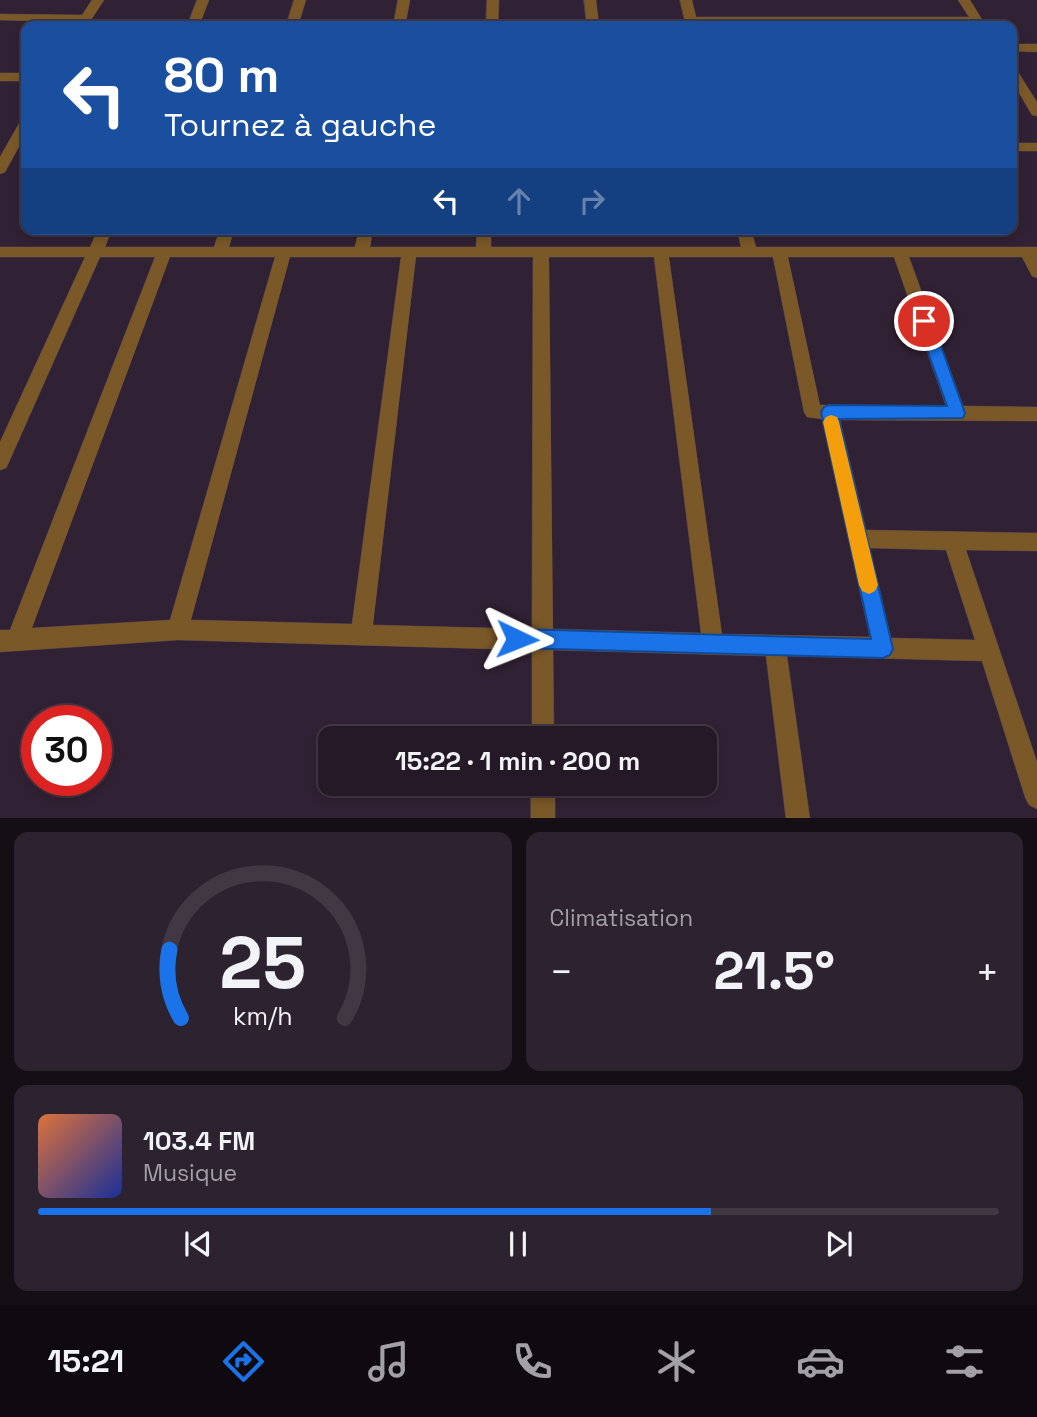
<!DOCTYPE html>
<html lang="fr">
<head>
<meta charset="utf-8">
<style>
	body { margin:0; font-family:"Space Grotesk",sans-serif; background:#2d222f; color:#f1f3f6; height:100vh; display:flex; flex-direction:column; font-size:26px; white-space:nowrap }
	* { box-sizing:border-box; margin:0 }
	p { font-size:23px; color:#a3a0a7 }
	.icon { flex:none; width:38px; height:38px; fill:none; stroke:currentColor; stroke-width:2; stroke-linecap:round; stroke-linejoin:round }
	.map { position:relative; height:818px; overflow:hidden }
	.drawer { display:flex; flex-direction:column; gap:14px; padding:14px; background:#140e15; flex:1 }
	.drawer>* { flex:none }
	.top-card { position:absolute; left:21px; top:21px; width:996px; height:214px; border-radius:14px; box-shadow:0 4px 10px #0003,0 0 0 2px #423844; background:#1a4fa0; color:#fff; overflow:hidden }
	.speed { position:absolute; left:21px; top:705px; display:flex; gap:14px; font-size:35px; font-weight:700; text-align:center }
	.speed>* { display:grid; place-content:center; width:91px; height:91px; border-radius:50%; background:#251927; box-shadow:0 4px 10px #0003,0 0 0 2px #423844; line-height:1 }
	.speed .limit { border:10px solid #d22; background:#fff; color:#111 }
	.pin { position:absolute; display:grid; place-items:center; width:60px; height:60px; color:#fff; margin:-30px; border:4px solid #fff; border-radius:50%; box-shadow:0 2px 7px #0007 }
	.me { position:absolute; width:77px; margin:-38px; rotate:92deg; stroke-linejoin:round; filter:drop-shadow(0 0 5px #0008) }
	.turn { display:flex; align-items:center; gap:24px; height:147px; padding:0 28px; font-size:32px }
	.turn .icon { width:91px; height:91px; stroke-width:2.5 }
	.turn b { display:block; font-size:49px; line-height:60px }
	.lanes { display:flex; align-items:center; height:66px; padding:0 28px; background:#0003; justify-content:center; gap:35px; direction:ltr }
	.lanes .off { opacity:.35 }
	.big { font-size:52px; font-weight:700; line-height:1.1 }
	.drawer .tile { flex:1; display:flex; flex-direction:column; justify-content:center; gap:10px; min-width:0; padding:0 24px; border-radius:14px; background:#2d222f }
	.drawer .dial { align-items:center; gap:0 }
	.dial svg { height:182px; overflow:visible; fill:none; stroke:#423844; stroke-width:7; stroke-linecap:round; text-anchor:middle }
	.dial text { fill:#f1f3f6; stroke:none }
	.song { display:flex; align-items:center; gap:21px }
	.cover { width:84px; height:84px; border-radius:10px; background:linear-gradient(135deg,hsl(20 70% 55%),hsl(230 70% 35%)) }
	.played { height:7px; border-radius:4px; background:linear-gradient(90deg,#1a73e8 70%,#423844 70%) }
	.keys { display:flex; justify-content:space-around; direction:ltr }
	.heat { display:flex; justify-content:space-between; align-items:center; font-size:38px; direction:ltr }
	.drawer .tiles { flex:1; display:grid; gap:14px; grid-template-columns:1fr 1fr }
	.tile:last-child { grid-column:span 2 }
	.trip { position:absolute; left:318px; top:726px; width:399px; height:70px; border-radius:14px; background:#251927; box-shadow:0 4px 10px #0003,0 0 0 2px #423844; font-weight:700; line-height:70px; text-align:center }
	.tabs { display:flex; height:112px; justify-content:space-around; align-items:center; background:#0f0a10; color:#a3a0a7 }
	.tabs .icon { width:49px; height:49px }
	.tabs .selected { color:#1a73e8 }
	.tabs b { font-size:32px; color:#f1f3f6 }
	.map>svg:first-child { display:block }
</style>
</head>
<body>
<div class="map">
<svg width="1037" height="819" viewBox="0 0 1037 819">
	<rect width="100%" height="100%" fill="#312134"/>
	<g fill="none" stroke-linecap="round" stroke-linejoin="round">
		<defs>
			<g id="minor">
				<polygon points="92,0 104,0 87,26 75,26 78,22 0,20 0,14 82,15"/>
				<polygon points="197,0 209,0 199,26 187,26"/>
				<polygon points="294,0 306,0 298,26 286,26"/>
				<polygon points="398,0 410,0 405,26 393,26"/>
				<polygon points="487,0 499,0 498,26 486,26"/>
				<polygon points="584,0 596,0 599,26 587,26"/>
				<polygon points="680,0 692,0 696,17 969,17 958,0 970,0 986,26 974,26 973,23 697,23 698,26 686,26"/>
				<polygon points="1012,44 1037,44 1037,52 1012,51"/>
				<polygon points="1012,68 1016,69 1037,102 1037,116 1032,115 1012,81"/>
				<rect x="0" y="73" width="26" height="8"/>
				<polygon points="26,119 26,134 5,172 0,174 0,157 21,120"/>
				<rect x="1012" y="143" width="25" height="8"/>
				<path d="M98 229H112L105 247H214L220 229H234L229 247H355L359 229H373L370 247H476L477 229H491V247H741L737 229H751L756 247H1037V278L1032 276 1022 257H909L963 406 1037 407V421L840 420 866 530 1037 533V551L966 550 1037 762V809L1029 805 1025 797 982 661 787 656 810 819H786L766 656 553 650 554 738H532V650L178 640 0 652V630H10L155 257H100L9 462 6 468 0 470V442L85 257H0V247H90ZM170 257H275L170 620 32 628ZM290 257H401L352 624 191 620ZM416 257H533L532 629 373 625ZM549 257H654L701 633 553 629ZM669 257H773L804 412 807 417 822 419 870 637 722 634ZM788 257H894L946 406 820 405ZM870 548 946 550 975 640 891 638Z"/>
				<rect x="531" y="784" width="24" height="35"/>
			</g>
		</defs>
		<use href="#minor" stroke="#4e3f51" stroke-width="1"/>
		<use href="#minor" fill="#7b5828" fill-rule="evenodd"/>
	</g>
	<polygon fill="#1a73e8" stroke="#114b97" stroke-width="2" points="924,315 932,321 965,413 963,418 839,419 893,649 890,655 883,658 517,648 511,646 508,639 511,632 517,629 871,639 821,412 824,407 829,405 947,406 917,321"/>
	<polygon fill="#f59e0b" points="831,415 837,417 839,422 878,585 875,591 869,594 862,591 859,585 823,422 826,417"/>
</svg>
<div class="speed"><div class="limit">30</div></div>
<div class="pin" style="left:924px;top:321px;background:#d93025"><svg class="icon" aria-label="arrive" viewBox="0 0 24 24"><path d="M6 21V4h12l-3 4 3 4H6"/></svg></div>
<svg class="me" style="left:517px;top:639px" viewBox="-20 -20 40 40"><path d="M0-17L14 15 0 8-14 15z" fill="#1a73e8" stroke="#fff" stroke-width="4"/></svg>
<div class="trip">15:22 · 1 min · 200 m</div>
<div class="top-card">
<div class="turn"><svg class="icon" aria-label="left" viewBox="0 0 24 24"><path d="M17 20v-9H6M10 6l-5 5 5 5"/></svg><div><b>80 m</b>Tournez à gauche</div></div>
<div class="lanes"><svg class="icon" aria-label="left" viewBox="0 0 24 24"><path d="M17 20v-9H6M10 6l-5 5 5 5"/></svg><svg class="icon off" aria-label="ahead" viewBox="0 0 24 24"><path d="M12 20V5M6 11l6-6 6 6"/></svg><svg class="icon off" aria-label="right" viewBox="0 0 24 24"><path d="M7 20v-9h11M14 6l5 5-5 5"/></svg></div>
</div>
</div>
<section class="drawer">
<div class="tiles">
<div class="tile dial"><svg viewBox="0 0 100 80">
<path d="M14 69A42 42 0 1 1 86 69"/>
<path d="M14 69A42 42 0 0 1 9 39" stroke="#1a73e8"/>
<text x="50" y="56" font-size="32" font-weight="700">25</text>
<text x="50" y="72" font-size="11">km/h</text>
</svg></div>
<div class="tile"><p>Climatisation</p>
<div class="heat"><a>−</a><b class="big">21.5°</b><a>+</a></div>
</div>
<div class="tile">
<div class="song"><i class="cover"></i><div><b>103.4 FM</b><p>Musique</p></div></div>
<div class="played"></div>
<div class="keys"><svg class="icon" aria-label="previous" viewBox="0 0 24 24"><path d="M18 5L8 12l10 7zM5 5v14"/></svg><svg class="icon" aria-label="pause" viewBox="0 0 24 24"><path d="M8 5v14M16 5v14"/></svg><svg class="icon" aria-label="next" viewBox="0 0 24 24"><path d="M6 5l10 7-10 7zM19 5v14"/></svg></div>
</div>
</div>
</section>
<nav class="tabs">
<b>15:21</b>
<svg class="icon selected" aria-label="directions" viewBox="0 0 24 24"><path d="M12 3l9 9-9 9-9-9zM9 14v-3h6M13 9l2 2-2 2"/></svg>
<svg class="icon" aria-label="music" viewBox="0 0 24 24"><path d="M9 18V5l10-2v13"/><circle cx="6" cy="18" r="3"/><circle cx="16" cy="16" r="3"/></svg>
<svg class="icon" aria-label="phone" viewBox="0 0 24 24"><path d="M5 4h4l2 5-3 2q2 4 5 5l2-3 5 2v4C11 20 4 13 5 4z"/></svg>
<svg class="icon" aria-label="climate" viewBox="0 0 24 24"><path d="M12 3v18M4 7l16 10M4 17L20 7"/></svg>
<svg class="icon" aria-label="car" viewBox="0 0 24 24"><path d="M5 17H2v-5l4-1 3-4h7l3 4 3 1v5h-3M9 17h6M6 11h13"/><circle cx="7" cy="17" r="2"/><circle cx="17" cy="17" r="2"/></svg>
<svg class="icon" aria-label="filters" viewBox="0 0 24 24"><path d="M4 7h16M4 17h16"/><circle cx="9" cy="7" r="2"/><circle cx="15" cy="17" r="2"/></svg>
</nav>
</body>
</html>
